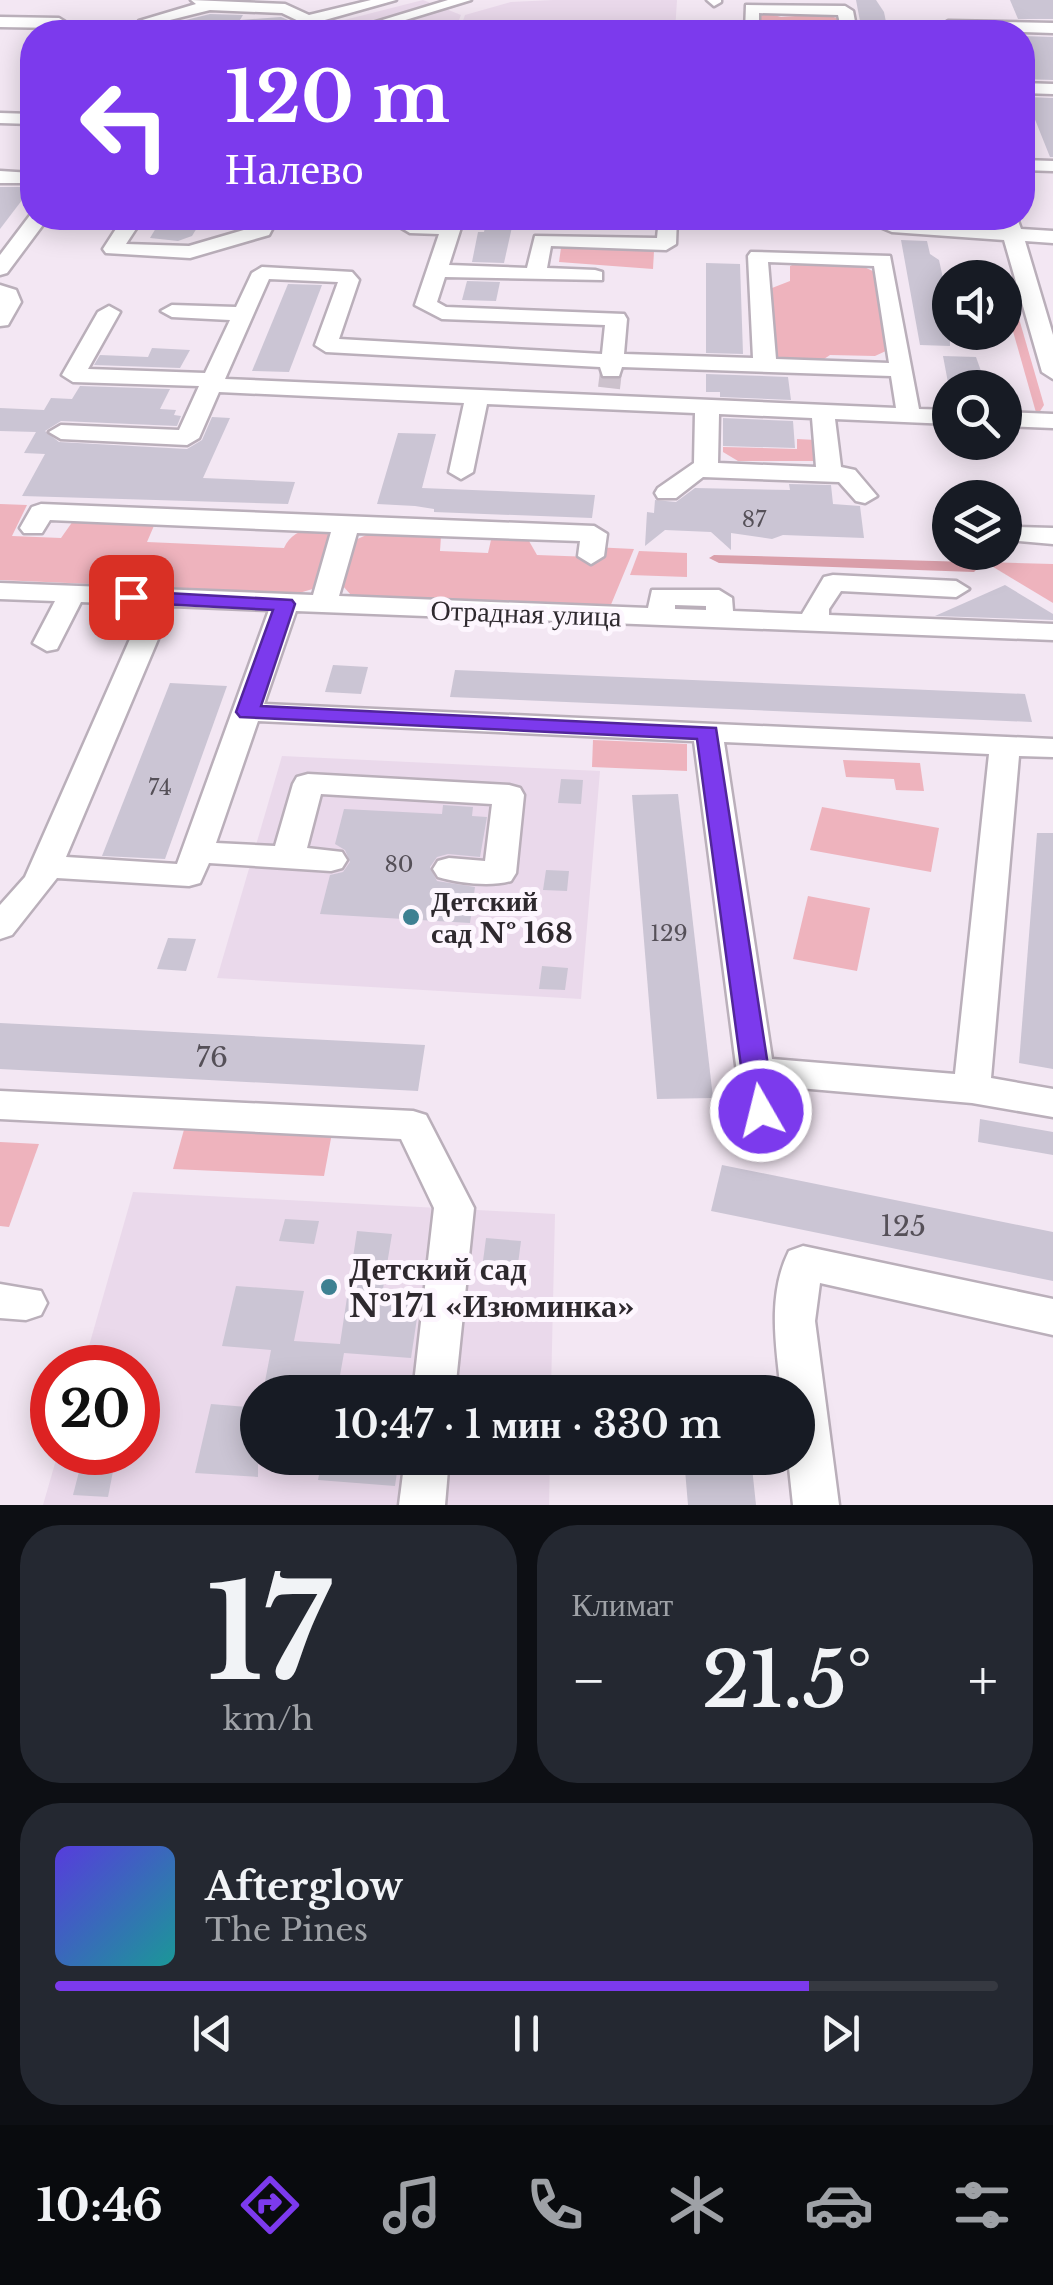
<!DOCTYPE html>
<html lang="ru">
<head>
<meta charset="utf-8">
<style>
	body { margin:0; font-family:"Libre Baskerville",serif; background:#242831; color:#f1f3f6; height:100vh; display:flex; flex-direction:column; font-size:38px; white-space:nowrap }
	* { box-sizing:border-box; margin:0 }
	p { font-size:32px; color:#9ea1a6 }
	.icon { flex:none; width:55px; height:55px; fill:none; stroke:currentColor; stroke-width:2; stroke-linecap:round; stroke-linejoin:round }
	.map { position:relative; height:1505px; overflow:hidden }
	.sheet { display:flex; flex-direction:column; gap:20px; padding:20px; background:#0d0f14; flex:1 }
	.sheet>* { flex:none }
	.banner { position:absolute; left:20px; top:20px; width:1015px; height:210px; border-radius:40px; box-shadow:0 5px 25px #0003; background:#7c3aed; color:#fff; overflow:hidden }
	.buttons { position:absolute; left:932px; top:260px; display:grid; gap:20px }
	.buttons a { display:grid; place-items:center; width:90px; height:90px; border-radius:50%; background:#171b24; box-shadow:0 5px 25px #0003; font-size:50px }
	.speed { position:absolute; left:30px; top:1345px; display:flex; gap:20px; font-size:50px; font-weight:700; text-align:center }
	.speed>* { display:grid; place-content:center; width:130px; height:130px; border-radius:50%; background:#171b24; box-shadow:0 5px 25px #0003; line-height:1 }
	.speed .limit { border:15px solid #d22; background:#fff; color:#111 }
	.pin { position:absolute; display:grid; place-items:center; width:85px; height:85px; color:#fff; margin:-42px; border-radius:20px; box-shadow:0 5px 15px #0006 }
	.me { position:absolute; width:110px; margin:-55px; rotate:352deg; stroke-linejoin:round; filter:drop-shadow(0 0 8px #0008) }
	.turn { display:flex; align-items:center; gap:35px; height:210px; padding:0 40px; font-size:45px }
	.turn .icon { width:130px; height:130px; stroke-width:2.5 }
	.turn b { display:block; font-size:70px; line-height:85px }
	.big { font-size:75px; font-weight:600; line-height:1.1 }
	.sheet .card { flex:1; display:flex; flex-direction:column; justify-content:center; gap:15px; min-width:0; padding:0 35px; border-radius:40px; background:#242831 }
	.sheet .dial { align-items:center; gap:0 }
	.dial b { font-size:130px; line-height:1 }
	.song { display:flex; align-items:center; gap:30px }
	.cover { width:120px; height:120px; border-radius:15px; background:linear-gradient(135deg,hsl(250 70% 55%),hsl(180 70% 35%)) }
	.played { height:10px; border-radius:5px; background:linear-gradient(90deg,#7c3aed 80%,#363941 80%) }
	.keys { display:flex; justify-content:space-around; direction:ltr }
	.heat { display:flex; justify-content:space-between; align-items:center; font-size:55px; direction:ltr }
	.sheet .tiles { flex:1; display:grid; gap:20px; grid-template-columns:1fr 1fr }
	.card:last-child { grid-column:span 2 }
	.trip { position:absolute; left:240px; top:1375px; width:575px; height:100px; border-radius:50px; background:#171b24; box-shadow:0 5px 25px #0003; font-weight:600; line-height:100px; text-align:center }
	.tabs { display:flex; height:160px; justify-content:space-around; align-items:center; background:#090b0e; color:#9ea1a6 }
	.tabs .icon { width:70px; height:70px }
	.tabs .selected { color:#7c3aed }
	.tabs b { font-size:45px; color:#f1f3f6 }
	.map>svg:first-child { display:block }
</style>
</head>
<body>
<div class="map">
<svg width="1053" height="1505" viewBox="0 0 1053 1505">
	<rect width="100%" height="100%" fill="#f3e7f3"/>
	<g fill="#ead9eb">
		<polygon points="423,0 461,15 454,32 297,32"/>
		<polygon points="553,0 677,0 675,32 459,32 465,15 511,2"/>
		<polygon points="282,756 600,771 581,999 217,978"/>
		<polygon points="133,1192 555,1214 551,1392 258,1392 258,1458 550,1458 549,1505 43,1505 58,1453 138,1452 138,1368 83,1367"/>
	</g>
	<g fill="#eeb3bd">
		<polygon points="767,13 781,17 825,14 839,19 841,28 831,28 831,32 761,32 761,16"/>
		<polygon points="561,248 654,251 653,269 559,262"/>
		<polygon points="796,263 858,264 879,274 888,350 875,356 830,355 821,361 776,359 772,288 790,281 790,266"/>
		<polygon points="1005,284 1009,284 1044,405 1037,416 1005,303"/>
		<polygon points="797,439 816,440 816,461 738,461 723,452 723,447 797,449"/>
		<path d="M0 504 27 505 12 536 61 538 73 521H156L147 542 284 548C292 529 315 524 332 535L316 588 299 593 0 580Z"/>
		<polygon points="373,532 437,534 441,536 440,551 488,553 491,540 518,538 529,541 537,555 592,557 593,547 634,549 610,607 351,595 342,585 353,541"/>
		<polygon points="639,551 687,553 687,577 630,575"/>
		<polygon points="985,562 1053,564 1053,603"/>
		<polygon points="593,740 687,744 687,771 592,767"/>
		<polygon points="843,760 920,763 924,791 896,790 894,779 846,777"/>
		<polygon points="822,807 939,828 931,872 810,850"/>
		<polygon points="808,896 870,908 857,971 793,959"/>
		<polygon points="185,1126 332,1133 324,1176 173,1169"/>
		<polygon points="0,1142 39,1144 9,1227 0,1226"/>
	</g>
	<polygon fill="#da9faa" points="714,555 971,562 978,568 974,572 719,563 709,558"/>
	<g fill="#cbc5d4">
		<polygon points="856,0 876,0 884,12 888,32 862,32"/>
		<polygon points="1010,0 1053,0 1053,19 1018,19"/>
		<polygon points="210,14 243,15 240,20 281,17 307,28 307,32 233,32 215,21 207,23 204,28 182,21"/>
		<polygon points="1022,36 1053,37 1053,80 1022,79"/>
		<polygon points="1026,97 1053,98 1053,157 1050,157"/>
		<polygon points="0,187 32,187 0,229"/>
		<polygon points="162,218 203,218 192,236 178,241 150,238"/>
		<polygon points="487,218 514,218 504,263 472,262 478,232 484,232"/>
		<polygon points="901,240 927,241 930,254 939,260 950,310 950,346 920,345"/>
		<polygon points="706,263 740,264 743,354 706,353"/>
		<polygon points="467,281 500,282 496,301 462,300"/>
		<polygon points="288,284 322,285 289,372 252,371"/>
		<polygon points="152,348 190,350 180,368 94,365 100,355 148,357"/>
		<polygon points="943,356 976,357 987,388 949,388"/>
		<polygon points="706,374 788,377 791,400 720,397 720,392 706,392"/>
		<polygon points="80,386 170,389 160,409 176,410 174,415 181,416 177,426 61,421 45,431 59,442 187,449 202,440 212,417 230,418 203,478 295,482 288,504 22,496 45,454 24,453 36,432 0,431 0,408 44,410 51,398 72,399"/>
		<polygon points="723,418 793,421 795,448 723,446"/>
		<polygon points="398,433 436,434 422,488 595,495 592,518 434,512 434,509 415,506 377,504"/>
		<polygon points="789,484 831,485 833,504 860,506 864,538 783,535 772,539 731,533 731,550 711,532 665,530 645,546 647,512 654,513 655,500 676,502 695,488 790,490"/>
		<polygon points="1005,585 1053,614 1053,620 935,616"/>
		<polygon points="333,665 368,667 361,694 325,692"/>
		<polygon points="455,670 1025,694 1032,722 450,697"/>
		<polygon points="170,683 227,686 165,859 102,856"/>
		<polygon points="561,779 583,780 581,804 558,803"/>
		<polygon points="678,794 686,862 713,1098 657,1099 632,795"/>
		<polygon points="443,805 473,807 472,816 487,817 480,857 448,854 437,857 430,867 437,881 475,887 470,923 320,914 330,875 343,872 350,862 345,850 335,844 344,809 442,814"/>
		<polygon points="1037,833 1053,833 1053,1069 1019,1063"/>
		<polygon points="546,870 569,871 567,891 543,890"/>
		<polygon points="168,938 196,939 186,971 157,969"/>
		<polygon points="542,966 568,968 565,990 539,989"/>
		<polygon points="0,1023 425,1045 418,1091 0,1069"/>
		<polygon points="980,1119 1053,1132 1053,1155 978,1142"/>
		<polygon points="722,1165 1053,1232 1053,1281 711,1211"/>
		<polygon points="285,1219 319,1221 314,1244 279,1241"/>
		<polygon points="357,1231 392,1234 382,1295 420,1298 411,1358 344,1353 337,1392 263,1392 271,1350 222,1346 236,1286 304,1291 294,1341 340,1344"/>
		<polygon points="486,1238 521,1241 518,1264 483,1261"/>
		<polygon points="211,1404 258,1408 258,1477 195,1473"/>
		<polygon points="322,1458 399,1458 395,1486 318,1480"/>
		<polygon points="684,1458 751,1458 756,1505 688,1505"/>
		<polygon points="82,1460 115,1461 108,1497 73,1495"/>
	</g>
	<g fill="none" stroke-linecap="round" stroke-linejoin="round">
		<polyline stroke="#ccc1cc" stroke-width="22" stroke-dasharray="22 11" stroke-linecap="butt" points="609,388 611,371"/>
		<defs>
			<g id="minor">
				<polygon points="191,0 285,4 309,15 371,0 396,0 307,25 282,13 210,10 162,22 179,32 160,32 139,21 196,4"/>
				<polygon points="448,0 471,0 366,32 343,32"/>
				<polygon points="707,0 721,0 721,2 714,6"/>
				<polygon points="746,5 845,6 853,11 857,32 842,32 838,15 759,13 759,32 745,32"/>
				<polygon points="0,17 59,18 67,23 59,28 0,27"/>
				<polygon points="948,21 1053,23 1053,33 943,29 940,26"/>
				<polygon points="213,24 230,32 208,32 208,26"/>
				<polygon points="1022,83 1053,84 1053,94 1022,93"/>
				<polygon points="0,113 32,114 32,124 0,123"/>
				<polygon points="1022,160 1053,161 1053,171 1022,170"/>
				<polygon points="0,171 32,173 32,183 0,183"/>
				<polygon points="31,214 32,218 48,218 7,273 0,275 0,255"/>
				<polygon points="123,218 143,218 126,244 189,246 254,227 259,218 278,218 269,235 190,258 106,253 103,249"/>
				<path d="M445 218H464L449 265 527 268 535 236 657 238 659 218H677L676 244 666 250 551 246 547 268 595 270 602 272V280L445 277 437 302 446 307 624 314 627 319 624 354 753 358 748 256 751 252 890 256 919 409 950 410V424L835 419 841 467 855 470 877 496 865 503 856 501 839 482 703 477 676 498H658L655 493 658 488 694 463 695 413 487 404 473 472 461 479 449 472 464 403 219 392 199 438 187 445 61 439 49 432 61 425 179 430 199 386 73 382 62 375 98 312 109 306 120 312 88 369 205 373 230 320 172 317 161 311 172 305 236 307 252 273 262 267 352 272 359 280 339 339 602 354 605 325 442 319 415 305 439 234 410 233 400 227 410 221 443 222ZM768 262 874 266 889 363 776 359ZM269 279 338 282 315 345 326 352 600 367 603 376H619L622 367 891 376 896 408 225 379ZM719 414 812 418 816 467 718 463Z"/>
				<polygon points="835,218 891,218 1001,228 999,218 1017,218 1021,229 1053,231 1053,243 1025,241 1053,335 1053,379 1042,372 1004,240 892,232 873,224 845,224"/>
				<polygon points="0,285 16,290 21,302 8,325 0,326"/>
				<polygon points="1005,412 1053,414 1053,428 1005,426"/>
				<path d="M41 504 594 526 607 534 604 556 591 564 578 556 580 541 357 533 339 596 648 608 652 590H719L732 598 733 611 802 614 824 577 833 575 956 581 969 589 956 597 841 591 829 609V615L1053 624V640L296 611 264 704 1053 739V757L1019 756 991 1078 1053 1089V1117L972 1103 776 1086 780 1111 774 1121 761 1125 748 1121 742 1111 694 741 258 721 216 843 275 846 293 784 297 777 308 774 509 785 520 788 524 795 516 873 511 881C490 887 459 883 438 877L433 869 438 861 449 858 485 861 492 804 321 794 307 848 342 852 347 860 342 868 331 871 209 863 200 883 189 886 57 878 12 935 0 939V905L25 877 145 605 81 602 57 649 47 651 33 643 55 601 0 599V583L313 595 331 532 50 520 42 533H24L20 528 32 507ZM675 605 706 606V610L675 609ZM172 606 269 610 177 864 66 857ZM724 742 989 754 955 1074 772 1059Z"/>
				<polygon points="1017,527 1053,528 1053,544 1008,540 1008,530"/>
				<polygon points="0,1091 413,1111 426,1115 474,1208 455,1392 413,1392 434,1208 401,1139 0,1119"/>
				<path d="M803 1246 1053 1299V1335L820 1283 815 1321 839 1505H793L788 1458H798V1392H781C776 1346 767 1295 789 1251Z"/>
				<polygon points="0,1284 41,1291 47,1303 41,1315 26,1320 0,1318"/>
				<polygon points="405,1458 449,1458 445,1505 399,1505"/>
			</g>
		</defs>
		<use href="#minor" stroke="#baafba" stroke-width="5"/>
		<use href="#minor" fill="#fff" fill-rule="evenodd"/>
	</g>
	<polygon fill="#7c3aed" stroke="#51269a" stroke-width="2.5" points="131,591 292,600 295,604 261,706 716,728 775,1111 771,1119 761,1122 751,1119 747,1111 697,739 240,717 236,712 273,610 124,602 121,597"/>
	<g fill="#3e8092" stroke="#fdf6fe" stroke-width="4">
		<circle cx="411" cy="917" r="10"/>
		<circle cx="329" cy="1287" r="10"/>
	</g>
	<g text-anchor="middle" stroke-width="10" stroke-linejoin="round" paint-order="stroke">
		<g font-size="22" fill="#555058">
			<text x="754" y="527">87</text>
			<text x="160" y="795">74</text>
			<text x="399" y="872">80</text>
			<text x="669" y="941">129</text>
		</g>
		<g font-size="28" fill="#2e292e" stroke="#fdf6fe">
			<text transform="translate(526 613) rotate(2)" y="10">Отрадная улица</text>
		</g>
		<g font-size="28" font-weight="bold" fill="#2e292e" stroke="#fdf6fe" text-anchor="start">
			<text x="431" y="911">Детский<tspan x="431" dy="32">сад № 168</tspan></text>
		</g>
		<g font-size="28" fill="#555058">
			<text x="212" y="1067">76</text>
			<text x="903" y="1236">125</text>
		</g>
		<g font-size="32" font-weight="bold" fill="#2e292e" stroke="#fdf6fe" text-anchor="start">
			<text x="349" y="1280">Детский сад<tspan x="349" dy="37">№171 «Изюминка»</tspan></text>
		</g>
	</g>
</svg>
<div class="buttons">
<a><svg class="icon" aria-label="sound" viewBox="0 0 24 24"><path d="M4 9h4l5-4v14l-5-4H4zM17 9q2 3 0 6"/></svg></a>
<a><svg class="icon" aria-label="search" viewBox="0 0 24 24"><circle cx="10" cy="10" r="6"/><path d="M15 15l6 6"/></svg></a>
<a><svg class="icon" aria-label="layers" viewBox="0 0 24 24"><path d="M12 4l9 5-9 5-9-5zM3 14l9 5 9-5"/></svg></a>
</div>
<div class="speed"><div class="limit">20</div></div>
<div class="pin" style="left:131px;top:597px;background:#d93025"><svg class="icon" aria-label="arrive" viewBox="0 0 24 24"><path d="M6 21V4h12l-3 4 3 4H6"/></svg></div>
<svg class="me" style="left:761px;top:1111px" viewBox="-20 -20 40 40"><circle r="17" fill="#7c3aed" stroke="#fff" stroke-width="3"/><path d="M0-11L8 9 0 5-8 9z" fill="#fff"/></svg>
<div class="trip">10:47 · 1 мин · 330 m</div>
<div class="banner">
<div class="turn"><svg class="icon" aria-label="left" viewBox="0 0 24 24"><path d="M17 20v-9H6M10 6l-5 5 5 5"/></svg><div><b>120 m</b>Налево</div></div>
</div>
</div>
<section class="sheet">
<div class="tiles">
<div class="card dial"><b>17</b><p>km/h</p></div>
<div class="card"><p>Климат</p>
<div class="heat"><a>−</a><b class="big">21.5°</b><a>+</a></div>
</div>
<div class="card">
<div class="song"><i class="cover"></i><div><b>Afterglow</b><p>The Pines</p></div></div>
<div class="played"></div>
<div class="keys"><svg class="icon" aria-label="previous" viewBox="0 0 24 24"><path d="M18 5L8 12l10 7zM5 5v14"/></svg><svg class="icon" aria-label="pause" viewBox="0 0 24 24"><path d="M8 5v14M16 5v14"/></svg><svg class="icon" aria-label="next" viewBox="0 0 24 24"><path d="M6 5l10 7-10 7zM19 5v14"/></svg></div>
</div>
</div>
</section>
<nav class="tabs">
<b>10:46</b>
<svg class="icon selected" aria-label="directions" viewBox="0 0 24 24"><path d="M12 3l9 9-9 9-9-9zM9 14v-3h6M13 9l2 2-2 2"/></svg>
<svg class="icon" aria-label="music" viewBox="0 0 24 24"><path d="M9 18V5l10-2v13"/><circle cx="6" cy="18" r="3"/><circle cx="16" cy="16" r="3"/></svg>
<svg class="icon" aria-label="phone" viewBox="0 0 24 24"><path d="M5 4h4l2 5-3 2q2 4 5 5l2-3 5 2v4C11 20 4 13 5 4z"/></svg>
<svg class="icon" aria-label="climate" viewBox="0 0 24 24"><path d="M12 3v18M4 7l16 10M4 17L20 7"/></svg>
<svg class="icon" aria-label="car" viewBox="0 0 24 24"><path d="M5 17H2v-5l4-1 3-4h7l3 4 3 1v5h-3M9 17h6M6 11h13"/><circle cx="7" cy="17" r="2"/><circle cx="17" cy="17" r="2"/></svg>
<svg class="icon" aria-label="filters" viewBox="0 0 24 24"><path d="M4 7h16M4 17h16"/><circle cx="9" cy="7" r="2"/><circle cx="15" cy="17" r="2"/></svg>
</nav>
</body>
</html>
